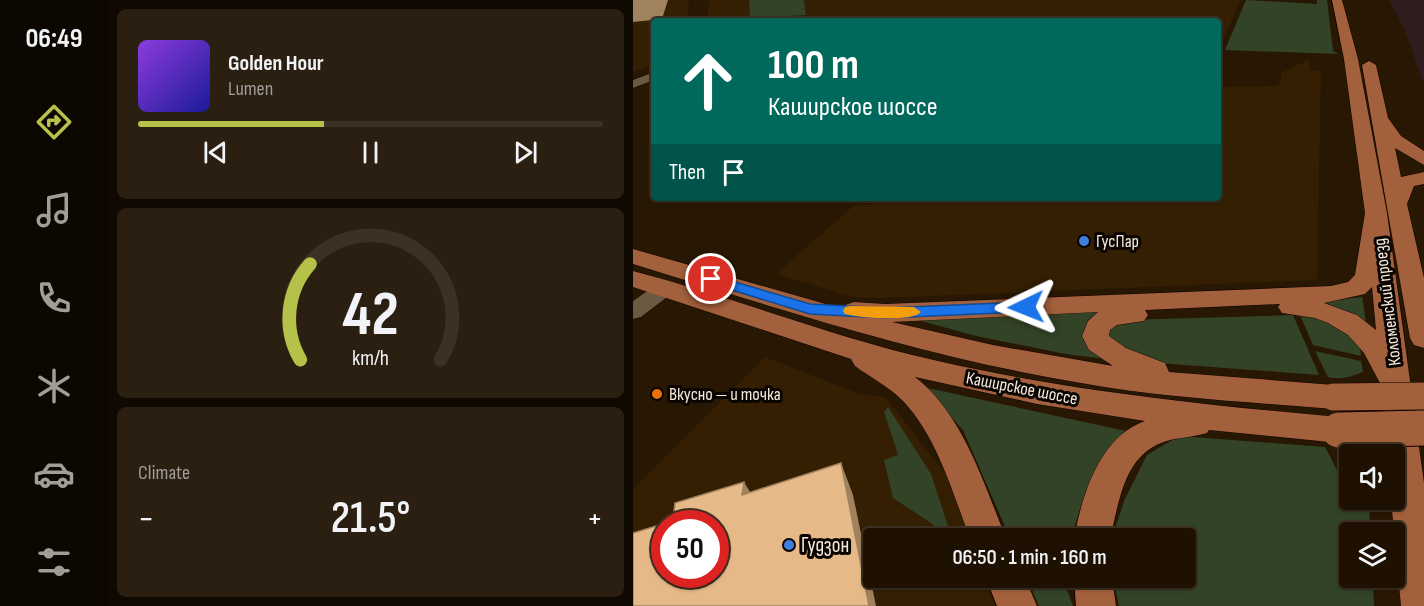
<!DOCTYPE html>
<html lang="en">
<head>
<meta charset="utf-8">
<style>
	body { margin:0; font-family:"Sofia Sans Condensed",sans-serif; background:#2b1f11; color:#f1f3f6; height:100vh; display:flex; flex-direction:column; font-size:22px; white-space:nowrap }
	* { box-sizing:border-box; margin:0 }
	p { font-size:20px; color:#a19d99 }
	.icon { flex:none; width:33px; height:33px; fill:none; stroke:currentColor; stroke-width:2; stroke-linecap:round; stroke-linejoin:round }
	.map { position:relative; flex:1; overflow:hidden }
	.sheet { display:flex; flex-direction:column; gap:9px; padding:9px; background:#100901; width:525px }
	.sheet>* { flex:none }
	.banner { position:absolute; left:18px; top:18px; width:570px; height:183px; border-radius:6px; box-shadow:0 2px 4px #0004,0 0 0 2px #3c3124; background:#00695c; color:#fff; overflow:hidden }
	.controls { position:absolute; left:706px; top:444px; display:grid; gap:12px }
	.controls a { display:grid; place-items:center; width:66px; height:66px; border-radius:6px; background:#1e1102; box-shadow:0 2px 4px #0004,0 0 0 2px #3c3124; font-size:30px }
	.speed { position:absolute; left:18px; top:510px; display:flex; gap:12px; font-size:30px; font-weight:700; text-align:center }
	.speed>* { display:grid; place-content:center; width:78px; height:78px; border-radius:50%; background:#1e1102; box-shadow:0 2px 4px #0004,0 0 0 2px #3c3124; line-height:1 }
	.speed .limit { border:9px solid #d22; background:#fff; color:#111 }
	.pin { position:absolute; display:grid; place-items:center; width:51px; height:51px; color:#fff; margin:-26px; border:3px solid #fff; border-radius:50%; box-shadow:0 2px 6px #0007 }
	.me { position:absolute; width:66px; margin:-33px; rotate:268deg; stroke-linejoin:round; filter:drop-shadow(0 0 4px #0008) }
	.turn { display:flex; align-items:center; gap:21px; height:126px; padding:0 18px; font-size:27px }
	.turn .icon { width:78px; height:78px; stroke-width:2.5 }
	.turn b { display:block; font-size:42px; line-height:51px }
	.then { display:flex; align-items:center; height:57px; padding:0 18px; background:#0003; gap:12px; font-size:22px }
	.big { font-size:45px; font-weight:600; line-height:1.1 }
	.sheet .tile { flex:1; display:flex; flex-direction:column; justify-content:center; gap:9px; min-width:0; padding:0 21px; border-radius:9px; background:#2b1f11 }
	.sheet .dial { align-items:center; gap:0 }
	.dial svg { height:156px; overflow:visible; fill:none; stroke:#3c3124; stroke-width:7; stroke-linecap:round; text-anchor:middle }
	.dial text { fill:#f1f3f6; stroke:none }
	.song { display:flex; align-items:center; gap:18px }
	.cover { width:72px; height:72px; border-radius:9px; background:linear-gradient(135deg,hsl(270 70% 55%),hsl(240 70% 35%)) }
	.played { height:6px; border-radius:3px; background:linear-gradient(90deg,#b6c149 40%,#3c3124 40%) }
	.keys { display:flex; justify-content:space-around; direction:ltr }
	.heat { display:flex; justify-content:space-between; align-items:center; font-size:33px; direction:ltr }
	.trip { position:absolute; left:230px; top:528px; width:333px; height:60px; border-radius:6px; background:#1e1102; box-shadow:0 2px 4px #0004,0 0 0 2px #3c3124; font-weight:600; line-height:60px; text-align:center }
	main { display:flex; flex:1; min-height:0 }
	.menu { display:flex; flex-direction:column; width:108px; justify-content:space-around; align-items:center; background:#0c0701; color:#a19d99 }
	.menu .icon { width:42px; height:42px }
	.menu .selected { color:#b6c149 }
	.menu b { font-size:27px; color:#f1f3f6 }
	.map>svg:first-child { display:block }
</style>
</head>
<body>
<main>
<nav class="menu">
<b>06:49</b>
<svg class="icon selected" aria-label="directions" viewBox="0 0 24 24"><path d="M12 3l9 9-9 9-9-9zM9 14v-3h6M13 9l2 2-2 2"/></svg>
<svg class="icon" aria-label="music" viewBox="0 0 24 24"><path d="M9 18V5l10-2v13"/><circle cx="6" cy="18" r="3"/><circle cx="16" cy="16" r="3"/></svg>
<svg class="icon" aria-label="phone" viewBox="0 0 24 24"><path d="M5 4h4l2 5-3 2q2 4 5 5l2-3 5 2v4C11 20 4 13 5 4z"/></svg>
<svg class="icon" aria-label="climate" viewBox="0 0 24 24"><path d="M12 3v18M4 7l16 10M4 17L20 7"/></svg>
<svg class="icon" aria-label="car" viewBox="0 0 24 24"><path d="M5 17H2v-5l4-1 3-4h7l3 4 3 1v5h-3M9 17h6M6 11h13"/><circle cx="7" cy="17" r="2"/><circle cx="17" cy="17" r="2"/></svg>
<svg class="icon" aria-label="filters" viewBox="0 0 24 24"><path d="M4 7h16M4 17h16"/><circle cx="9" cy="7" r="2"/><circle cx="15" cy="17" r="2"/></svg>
</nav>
<section class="sheet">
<div class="tile">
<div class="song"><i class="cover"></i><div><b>Golden Hour</b><p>Lumen</p></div></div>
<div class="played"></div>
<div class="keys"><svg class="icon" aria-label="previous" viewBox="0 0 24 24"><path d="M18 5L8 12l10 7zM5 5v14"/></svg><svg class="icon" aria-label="pause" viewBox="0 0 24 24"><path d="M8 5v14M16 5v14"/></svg><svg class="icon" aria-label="next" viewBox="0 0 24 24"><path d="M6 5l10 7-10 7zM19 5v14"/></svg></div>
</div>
<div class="tile dial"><svg viewBox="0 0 100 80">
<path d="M14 69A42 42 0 1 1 86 69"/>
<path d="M14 69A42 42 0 0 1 19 20" stroke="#b6c149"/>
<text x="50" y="56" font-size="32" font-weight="700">42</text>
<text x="50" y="72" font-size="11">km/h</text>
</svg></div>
<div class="tile"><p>Climate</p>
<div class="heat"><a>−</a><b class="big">21.5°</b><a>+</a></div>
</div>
</section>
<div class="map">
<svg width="791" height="606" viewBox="0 0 791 606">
	<rect width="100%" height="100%" fill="#281703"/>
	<g fill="#341f03" fill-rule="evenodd">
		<polygon points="0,0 56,0 54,21 21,21 21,64 0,72"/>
		<polygon points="76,0 116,0 117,21 74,21"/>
		<polygon points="171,0 608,0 585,51 585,21 136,21 153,15 173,15"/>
		<polygon points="677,59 676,70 688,71 684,280 247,298 219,297 143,274 220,206 240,204 247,198 585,198 585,87 641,86 648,83 648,73"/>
		<path d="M132 357 227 394 252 397 314 476 337 538H240V578H352L363 606H0V489ZM32 524H82V574H32Z"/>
	</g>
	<polygon fill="#2f1c1e" points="756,0 791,0 791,85 771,28"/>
	<g fill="#334327">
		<path d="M116 0H171L173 15C153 15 136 21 117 21Z"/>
		<polygon points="613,0 684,4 684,0 694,0 700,51 706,54 592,50"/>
		<polygon points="729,297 733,322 687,302"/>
		<polygon points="469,309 455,320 452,330 480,360 433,354 343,336 281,319"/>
		<path d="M660 315 686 375 525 363 486 347 476 336C476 326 484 324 493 320Z"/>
		<path d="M667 315C692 316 710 329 727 346L728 356 680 345Z"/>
		<path d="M682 351 728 361 730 372C717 377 708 380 695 377Z"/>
		<path d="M290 387 493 431C461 458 450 499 438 538H377L330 430Z"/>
		<polygon points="255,407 298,474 319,538 313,538 298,523 260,498 251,460 265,455 251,412"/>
		<polygon points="546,436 692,447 705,472 717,483 717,500 736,501 737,532 717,532 717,578 740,578 741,606 486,606 480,578 552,578 552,538 479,538 491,501 514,455"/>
		<polygon points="394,578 435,578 434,590 440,606 406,606"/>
	</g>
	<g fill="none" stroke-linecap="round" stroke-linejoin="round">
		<defs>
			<g id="minor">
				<polygon points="21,72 21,80 0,88 0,80"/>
				<polygon points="31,282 38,284 41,289 38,294 8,317 0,319 0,301 24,284"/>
			</g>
			<g id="major">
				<path d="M699 0H709L725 59 754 213 791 483V606H768L758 500H762V454H754L748 385 731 353 715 335 695 323 682 318 649 313 645 307 647 304 512 310 515 315 511 321 484 325 477 330 476 336 493 348 532 363 536 372 701 385 712 389 716 397 712 405 701 409C617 402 531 398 448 383 295 358 147 309 0 264V249L210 309 212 305 221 302 252 304 698 286 715 282 722 275 732 213 711 59ZM739 287 743 330 724 315 691 303 732 294ZM465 312 455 321 449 336 456 350 480 366 360 345 259 322Z"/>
				<polygon points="736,61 743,65 755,118 768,136 791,151 791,165 762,148 768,177 791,172 791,184 781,186 774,204 791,278 791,348 781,345 777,338 729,65"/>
				<path d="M0 271C103 298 202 338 305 361 437 391 572 405 706 417L717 421 722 430 717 439 706 443 576 430 574 433C559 438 543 437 528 443 490 458 486 504 477 538H441C449 496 466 437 512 421L404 404 282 377C330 414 351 484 373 538H337C319 492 305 439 271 402 257 387 238 378 222 366L218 359 0 287Z"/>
				<polygon points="353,578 392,578 404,606 364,606"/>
				<polygon points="441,578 479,578 483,606 443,606"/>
			</g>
		</defs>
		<use href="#minor" stroke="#100300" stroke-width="1"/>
		<use href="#major" stroke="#100300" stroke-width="1"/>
		<use href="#minor" fill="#6c5942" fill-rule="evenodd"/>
		<use href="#major" fill="#a3603d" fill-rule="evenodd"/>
		<defs>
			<polyline id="major-bridge-far1" points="701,397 791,396"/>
			<polyline id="major-bridge" points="706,430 791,428"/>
		</defs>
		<use href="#major-bridge-far1" stroke="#100300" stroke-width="28" stroke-linecap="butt"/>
		<use href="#major-bridge" stroke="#100300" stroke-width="37" stroke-linecap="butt"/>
		<use href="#major-bridge-far1" stroke="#a3603d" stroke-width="27"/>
		<use href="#major-bridge" stroke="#a3603d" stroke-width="35"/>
	</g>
	<g fill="#a0825f">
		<polygon points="0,0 35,0 29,19 0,22"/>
		<polygon points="208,463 220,495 243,606 236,606"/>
		<polygon points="111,482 129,512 109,495"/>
	</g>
	<path fill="#e5b988" stroke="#a0825f" stroke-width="1.5" fill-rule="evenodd" d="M208 463 236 606H0V533L40 521 42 503 111 482 109 495ZM32 524H82V574H32Z"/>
	<polygon fill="#1a73e8" stroke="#114b97" stroke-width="1.5" points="78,275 177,304 252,308 393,302 399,307 393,312 252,318 177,314 73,282 71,279"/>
	<path fill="#f59e0b" d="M217 306 281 307 288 312C280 322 226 318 212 314L210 311 212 307Z"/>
	<g fill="#3f7fe0" stroke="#0b0501" stroke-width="2">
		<circle cx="451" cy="241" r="6"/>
		<circle cx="156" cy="545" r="6"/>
	</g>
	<circle fill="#e8710a" stroke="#0b0501" stroke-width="2" cx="24" cy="394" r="6"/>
	<g text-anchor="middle" stroke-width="6" stroke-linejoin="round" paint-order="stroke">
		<g font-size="18" fill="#f5eadd" stroke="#0b0501" text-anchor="start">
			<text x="463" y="247">ГусПар</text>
			<text x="36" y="400">Вкусно — и точка</text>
		</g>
		<g font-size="18" fill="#f5eadd" stroke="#0b0501">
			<text transform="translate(754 302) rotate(-97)" y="6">Коломенский проезд</text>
			<text transform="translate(389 388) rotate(11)" y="6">Каширское шоссе</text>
		</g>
		<g font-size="21" fill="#f5eadd" stroke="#0b0501" text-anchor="start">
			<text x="168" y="552">Гудзон</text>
		</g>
	</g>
</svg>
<div class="controls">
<a><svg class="icon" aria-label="sound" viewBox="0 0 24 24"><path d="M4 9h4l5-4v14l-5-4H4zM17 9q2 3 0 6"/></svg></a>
<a><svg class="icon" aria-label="layers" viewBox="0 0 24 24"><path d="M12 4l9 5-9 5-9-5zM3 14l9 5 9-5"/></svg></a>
</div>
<div class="speed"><div class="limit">50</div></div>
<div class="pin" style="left:78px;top:279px;background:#d93025"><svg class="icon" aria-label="arrive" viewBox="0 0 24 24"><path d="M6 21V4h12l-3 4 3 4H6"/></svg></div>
<svg class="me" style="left:393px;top:307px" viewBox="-20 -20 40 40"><path d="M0-17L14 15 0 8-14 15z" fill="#1a73e8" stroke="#fff" stroke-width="4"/></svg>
<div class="trip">06:50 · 1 min · 160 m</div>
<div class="banner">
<div class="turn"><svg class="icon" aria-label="ahead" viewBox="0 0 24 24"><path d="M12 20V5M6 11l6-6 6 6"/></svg><div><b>100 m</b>Каширское шоссе</div></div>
<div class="then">Then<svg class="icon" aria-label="arrive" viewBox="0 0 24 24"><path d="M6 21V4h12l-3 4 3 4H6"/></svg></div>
</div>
</div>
</main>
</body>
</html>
